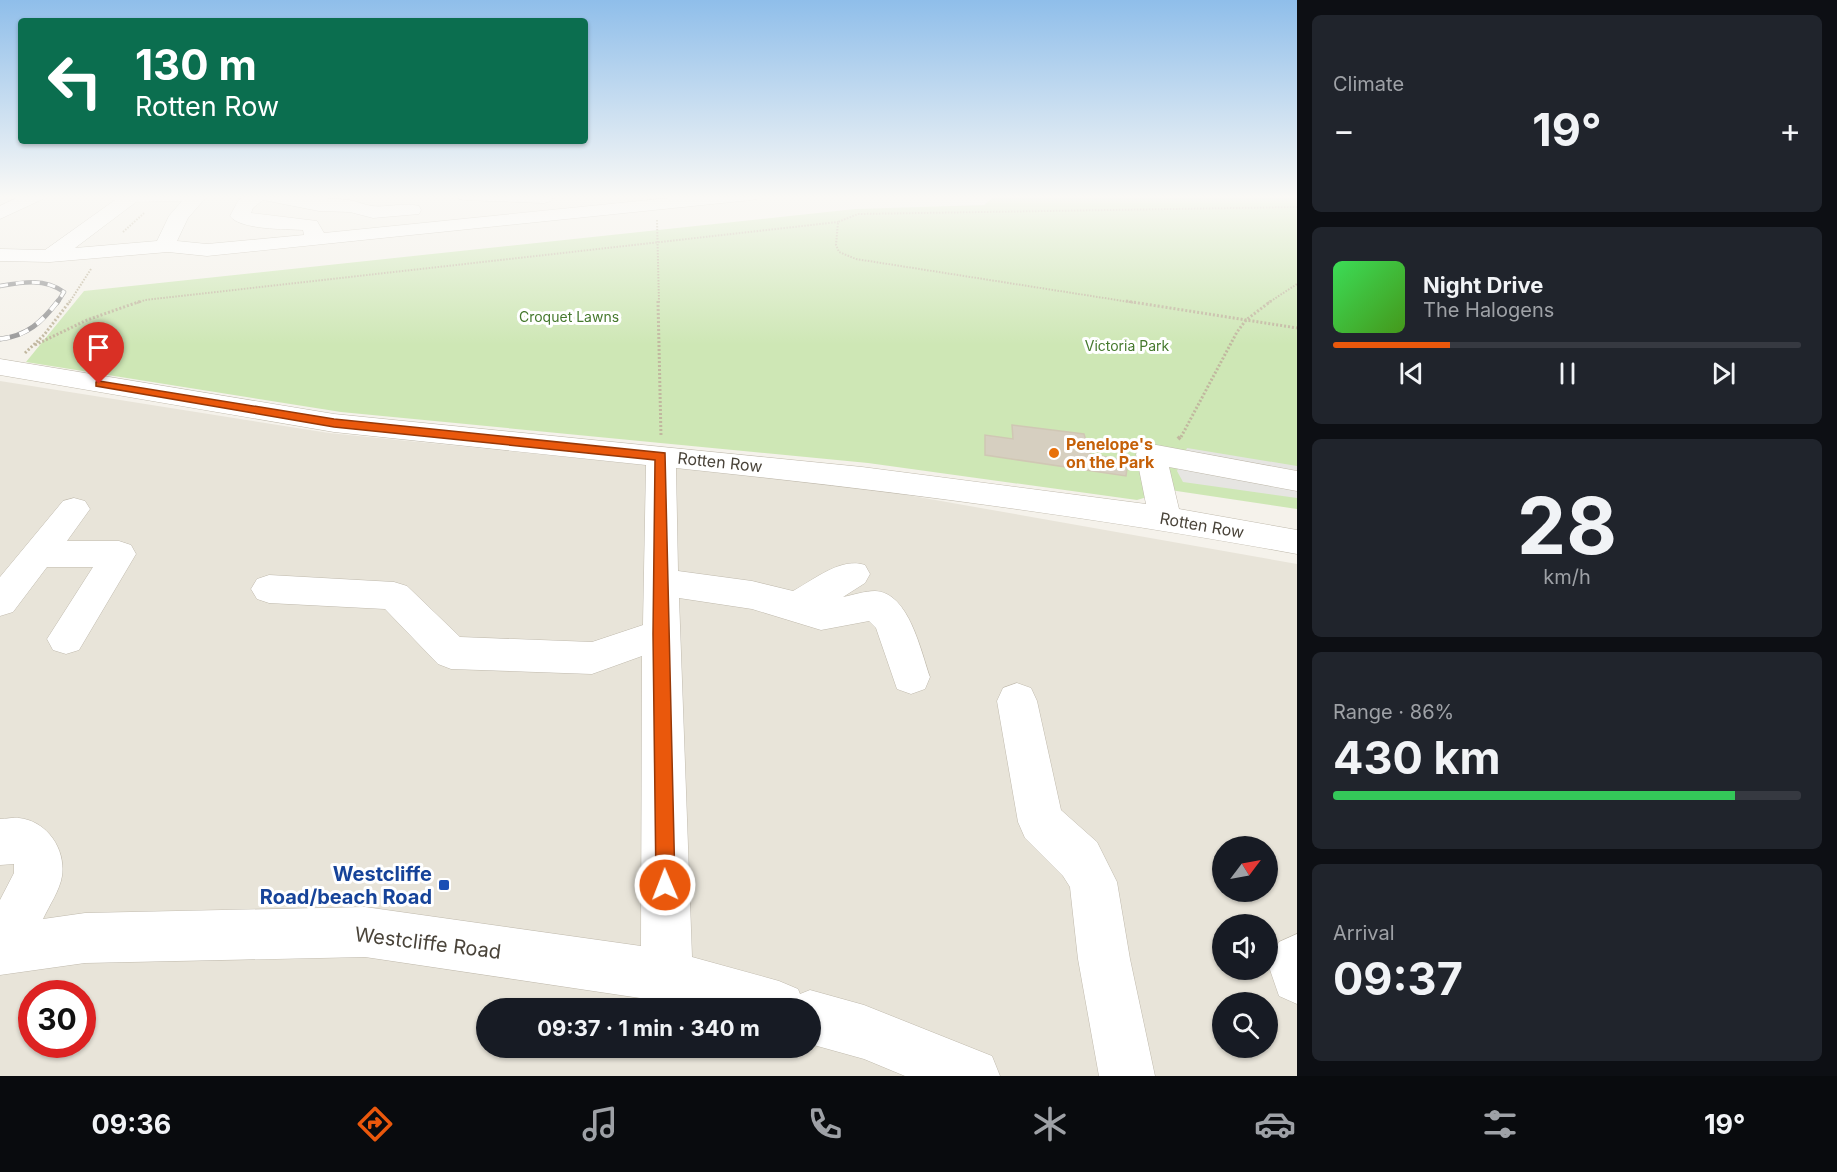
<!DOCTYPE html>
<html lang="en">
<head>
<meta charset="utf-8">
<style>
	body { margin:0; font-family:Inter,sans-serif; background:#20242c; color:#f1f3f6; height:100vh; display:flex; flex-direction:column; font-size:22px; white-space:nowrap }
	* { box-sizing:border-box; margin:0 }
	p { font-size:20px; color:#9ea1a6 }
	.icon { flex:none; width:33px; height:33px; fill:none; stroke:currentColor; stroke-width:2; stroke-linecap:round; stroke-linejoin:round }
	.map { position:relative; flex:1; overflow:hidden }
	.side { display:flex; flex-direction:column; gap:15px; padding:15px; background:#0d0f14; width:540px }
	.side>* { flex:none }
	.guide { position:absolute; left:18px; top:18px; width:570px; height:126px; border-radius:6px; box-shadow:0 2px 4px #0004; background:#0b6e4f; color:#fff; overflow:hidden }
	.needle { width:39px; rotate:58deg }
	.fabs { position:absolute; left:1212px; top:836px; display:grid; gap:12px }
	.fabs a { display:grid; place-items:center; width:66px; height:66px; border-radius:50%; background:#171b24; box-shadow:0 2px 4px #0004; font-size:30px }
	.speed { position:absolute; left:18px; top:980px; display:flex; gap:12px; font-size:30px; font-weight:700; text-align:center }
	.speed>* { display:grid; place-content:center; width:78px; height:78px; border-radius:50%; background:#171b24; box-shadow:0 2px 4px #0004; line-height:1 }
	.speed .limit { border:9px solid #d22; background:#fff; color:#111 }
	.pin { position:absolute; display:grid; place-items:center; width:51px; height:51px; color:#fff; margin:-62px -26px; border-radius:50% 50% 50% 0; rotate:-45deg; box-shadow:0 0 6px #0007 }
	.pin .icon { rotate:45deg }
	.me { position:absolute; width:66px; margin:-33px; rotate:359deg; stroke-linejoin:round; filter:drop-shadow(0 0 4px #0008) }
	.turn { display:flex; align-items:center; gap:21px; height:126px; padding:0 18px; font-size:27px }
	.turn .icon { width:78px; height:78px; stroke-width:2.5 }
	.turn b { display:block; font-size:42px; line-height:51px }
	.big { font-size:45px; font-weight:700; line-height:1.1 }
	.side .widget { flex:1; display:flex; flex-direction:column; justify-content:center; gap:9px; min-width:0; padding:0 21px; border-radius:9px; background:#20242c }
	.side .dial { align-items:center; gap:0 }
	.dial b { font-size:78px; line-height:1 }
	.song { display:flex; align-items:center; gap:18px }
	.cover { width:72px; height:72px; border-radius:9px; background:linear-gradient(135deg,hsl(130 70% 55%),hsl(100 70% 35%)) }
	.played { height:6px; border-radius:3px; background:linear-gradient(90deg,#ea580c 25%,#363941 25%) }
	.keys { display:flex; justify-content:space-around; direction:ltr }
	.heat { display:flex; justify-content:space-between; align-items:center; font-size:33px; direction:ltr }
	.charge { height:9px; border-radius:4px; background:linear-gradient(90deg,#34c759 86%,#363941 0) }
	.trip { position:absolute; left:476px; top:998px; width:345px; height:60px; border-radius:30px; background:#171b24; box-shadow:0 2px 4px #0004; font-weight:700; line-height:60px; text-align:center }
	.dock { display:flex; height:96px; justify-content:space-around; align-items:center; background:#090b0e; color:#9ea1a6 }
	.dock .icon { width:42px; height:42px }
	.dock .active { color:#ea580c }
	.dock b { font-size:27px; color:#f1f3f6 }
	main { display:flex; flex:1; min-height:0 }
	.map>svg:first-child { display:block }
</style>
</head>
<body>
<main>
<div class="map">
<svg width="1297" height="1076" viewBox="0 0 1297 1076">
	<rect width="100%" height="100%" fill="#f5f2eb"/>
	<path fill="#e8e4d9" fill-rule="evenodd" d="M0 381 329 433 862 487 1297 564V1076H0ZM1222 846H1268V891H1222ZM1222 924H1268V969H1222ZM32 993H82V1044H32ZM1222 1002H1268V1047H1222ZM486 1008H810V1047H486Z"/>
	<polygon fill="#cee7b5" points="996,195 1297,195 1297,509 1170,490 1137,500 868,463 341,412 26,362 84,291 855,209 984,205"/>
	<polygon fill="#e6e5e2" points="1187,448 1297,466 1297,498 1183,482 1177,471"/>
	<polygon fill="#d6cfc0" stroke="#d0c7b4" stroke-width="1.5" points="1012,425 1084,434 1090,454 1128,461 1126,476 985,455 985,435 1013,439"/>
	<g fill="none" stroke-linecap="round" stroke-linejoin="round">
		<defs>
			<g id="minor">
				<polygon points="23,195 46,195 43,199 0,219 0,206"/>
				<path d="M110 195H208L188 218 177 241 207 244 304 235 303 230C286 229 240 230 230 216L238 201 247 195C281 195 315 197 349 200 357 201 364 205 372 206 387 208 403 202 419 206L421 210 419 214 373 218 350 212 319 211 263 200 253 208 251 213 317 221 324 233 699 195H760L757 199 751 200 207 256 168 252 50 262 0 261V249L45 250 115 200ZM182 201 169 216 157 241 75 248 136 202Z"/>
				<polygon points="456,195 552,195 553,197 551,201 544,203 465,200 459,199"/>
				<path d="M0 359 334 414 862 467 1146 504 1136 454 1141 447 1151 444 1297 471V491L1169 467 1179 509 1297 530V554C1091 516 884 490 676 468L678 571 752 581 793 591C815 579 841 557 865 565L870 574 865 583 843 597C853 595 865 591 875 591 909 592 921 652 930 677L925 689 911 694 897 689 876 628 869 621 821 630 752 609 679 598 692 957 779 981 798 989 800 994 810 990 864 1005 992 1056 1000 1076H905L864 1059 810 1044V1008H688L667 1002 365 957 85 963 0 975V900L14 873V864L0 865V819C6 819 13 817 19 818 47 821 66 849 62 876 60 890 49 906 43 919L85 913 365 907 641 946 642 656 592 674 451 669 438 664 385 609 269 603 257 599 251 589 257 579 269 575 394 582 407 586 460 637 592 642 643 625 646 465 334 432 0 375Z"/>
				<polygon points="74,498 85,501 90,509 67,541 119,541 131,545 136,554 79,650 66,654 53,650 47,639 93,567 47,567 13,612 0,616 0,577 63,501"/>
				<polygon points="1017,683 1031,688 1037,701 1061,810 1097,842 1117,882 1130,959 1155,1076 1099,1076 1078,959 1070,887 1063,876 1025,838 1018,822 997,701 1003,688"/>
				<polygon points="1297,934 1297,1004 1279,996 1268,964 1279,942"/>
			</g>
		</defs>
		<use href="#minor" stroke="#c0baad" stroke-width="1"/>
		<g stroke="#c1b79f" stroke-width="2" stroke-dasharray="1.5 1.5" stroke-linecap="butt">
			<polyline points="657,220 659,303"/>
			<polyline points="123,232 144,213"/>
			<polyline points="69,303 91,269"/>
			<polyline points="137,303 145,300 838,222"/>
			<polyline points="1136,303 856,259 839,252 836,245 838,222 858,214 1297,207"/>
			<polyline points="1268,303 1297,284"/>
		</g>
		<g stroke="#c1b79f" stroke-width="3" stroke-dasharray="2 2" stroke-linecap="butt">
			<polyline points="658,301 661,437"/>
			<polyline points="1126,301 1297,328"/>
			<polyline points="35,345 87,320 141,301"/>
			<polyline points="25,353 44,335 70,301"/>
			<polyline points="1181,437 1237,332 1246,320 1271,301"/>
		</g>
		<polyline stroke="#c1b79f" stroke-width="4" stroke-dasharray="3 3" stroke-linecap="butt" points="1178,439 1182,435"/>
		<use href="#minor" fill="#fff" fill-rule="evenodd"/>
		<defs>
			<path id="rail-far1" d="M0 286C23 282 44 278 64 292L57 303"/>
			<path id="rail" d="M0 339C27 336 42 322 58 301"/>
		</defs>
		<use href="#rail-far1" stroke="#999" stroke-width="4.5"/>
		<use href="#rail" stroke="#999" stroke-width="5"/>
		<use href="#rail-far1" stroke="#fff" stroke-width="3" stroke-dasharray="8" stroke-linecap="butt"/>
		<use href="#rail" stroke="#fff" stroke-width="4" stroke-dasharray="10" stroke-linecap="butt"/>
	</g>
	<linearGradient id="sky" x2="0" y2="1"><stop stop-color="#8fbeea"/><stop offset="0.57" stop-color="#faf9f6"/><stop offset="1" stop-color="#faf9f6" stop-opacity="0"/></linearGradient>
	<rect width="1297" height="345" fill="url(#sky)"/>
	<polygon fill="#ea580c" stroke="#983908" stroke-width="1.5" points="99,381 334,419 665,453 675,885 672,892 665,895 658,892 656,885 653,634 655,460 334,427 96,386 96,382"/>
	<circle fill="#e8710a" stroke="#fff" stroke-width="2" cx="1054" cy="453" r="6"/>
	<rect fill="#1a4fb4" stroke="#fff" stroke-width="2" x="438" y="879" width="12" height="12" rx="3"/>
	<g text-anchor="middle" stroke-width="6" stroke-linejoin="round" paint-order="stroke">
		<g font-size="14" fill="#45792d" stroke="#fff">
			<text x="569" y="322">Croquet Lawns</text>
			<text x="1127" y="351">Victoria Park</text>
		</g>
		<g font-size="16" font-weight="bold" fill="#c56008" stroke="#fff" text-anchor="start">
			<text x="1066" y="450">Penelope's<tspan x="1066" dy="18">on the Park</tspan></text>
		</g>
		<g font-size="16" fill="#494339" stroke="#fff">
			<text transform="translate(720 462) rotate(6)" y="6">Rotten Row</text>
			<text transform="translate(1202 525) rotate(10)" y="6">Rotten Row</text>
		</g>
		<g font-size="20" font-weight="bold" fill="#164399" stroke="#fff" text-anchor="end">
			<text x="432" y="881">Westcliffe<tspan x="432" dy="23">Road/beach Road</tspan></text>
		</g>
		<g font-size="20" fill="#494339" stroke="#fff">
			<text transform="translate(428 943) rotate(7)" y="7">Westcliffe Road</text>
		</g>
	</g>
</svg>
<div class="fabs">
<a><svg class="needle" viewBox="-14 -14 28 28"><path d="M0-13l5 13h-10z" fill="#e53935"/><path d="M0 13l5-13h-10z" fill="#9ea1a6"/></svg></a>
<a><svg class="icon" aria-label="sound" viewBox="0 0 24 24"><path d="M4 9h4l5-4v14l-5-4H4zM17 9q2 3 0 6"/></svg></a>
<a><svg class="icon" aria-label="search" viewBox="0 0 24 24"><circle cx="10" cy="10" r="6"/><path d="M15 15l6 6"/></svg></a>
</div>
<div class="speed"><div class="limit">30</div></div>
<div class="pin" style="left:99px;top:384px;background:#d93025"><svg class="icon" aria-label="arrive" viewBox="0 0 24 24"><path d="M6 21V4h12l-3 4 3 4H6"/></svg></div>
<svg class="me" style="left:665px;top:885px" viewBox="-20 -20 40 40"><circle r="17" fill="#ea580c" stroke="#fff" stroke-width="3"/><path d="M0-11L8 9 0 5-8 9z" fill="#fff"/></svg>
<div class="trip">09:37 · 1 min · 340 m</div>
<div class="guide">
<div class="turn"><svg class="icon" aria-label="left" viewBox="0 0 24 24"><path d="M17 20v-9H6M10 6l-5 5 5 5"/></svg><div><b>130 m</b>Rotten Row</div></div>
</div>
</div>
<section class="side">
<div class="widget"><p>Climate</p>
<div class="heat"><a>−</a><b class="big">19°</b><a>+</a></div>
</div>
<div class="widget">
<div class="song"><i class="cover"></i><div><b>Night Drive</b><p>The Halogens</p></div></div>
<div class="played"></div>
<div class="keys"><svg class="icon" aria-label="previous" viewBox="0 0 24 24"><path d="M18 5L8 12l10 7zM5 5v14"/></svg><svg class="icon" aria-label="pause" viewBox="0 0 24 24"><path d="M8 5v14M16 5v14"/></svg><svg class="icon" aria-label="next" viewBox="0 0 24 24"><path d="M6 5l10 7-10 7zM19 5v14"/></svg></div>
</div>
<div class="widget dial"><b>28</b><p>km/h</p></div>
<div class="widget"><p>Range · 86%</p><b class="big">430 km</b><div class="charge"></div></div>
<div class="widget"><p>Arrival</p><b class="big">09:37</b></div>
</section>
</main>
<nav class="dock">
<b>09:36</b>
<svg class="icon active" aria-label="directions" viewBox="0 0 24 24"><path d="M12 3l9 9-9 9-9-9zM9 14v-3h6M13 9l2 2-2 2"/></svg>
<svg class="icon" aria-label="music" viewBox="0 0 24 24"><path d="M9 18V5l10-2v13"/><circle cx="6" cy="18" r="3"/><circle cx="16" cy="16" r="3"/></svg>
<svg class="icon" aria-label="phone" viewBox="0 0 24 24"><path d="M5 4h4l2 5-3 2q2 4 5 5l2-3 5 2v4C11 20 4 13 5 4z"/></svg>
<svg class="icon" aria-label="climate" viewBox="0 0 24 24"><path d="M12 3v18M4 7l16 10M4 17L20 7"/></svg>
<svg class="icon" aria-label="car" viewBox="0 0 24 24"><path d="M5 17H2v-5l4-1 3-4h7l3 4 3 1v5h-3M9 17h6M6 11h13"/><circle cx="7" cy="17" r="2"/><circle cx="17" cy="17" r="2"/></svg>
<svg class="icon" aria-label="filters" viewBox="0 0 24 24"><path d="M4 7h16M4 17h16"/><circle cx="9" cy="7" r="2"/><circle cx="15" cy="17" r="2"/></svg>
<b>19°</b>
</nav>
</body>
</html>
